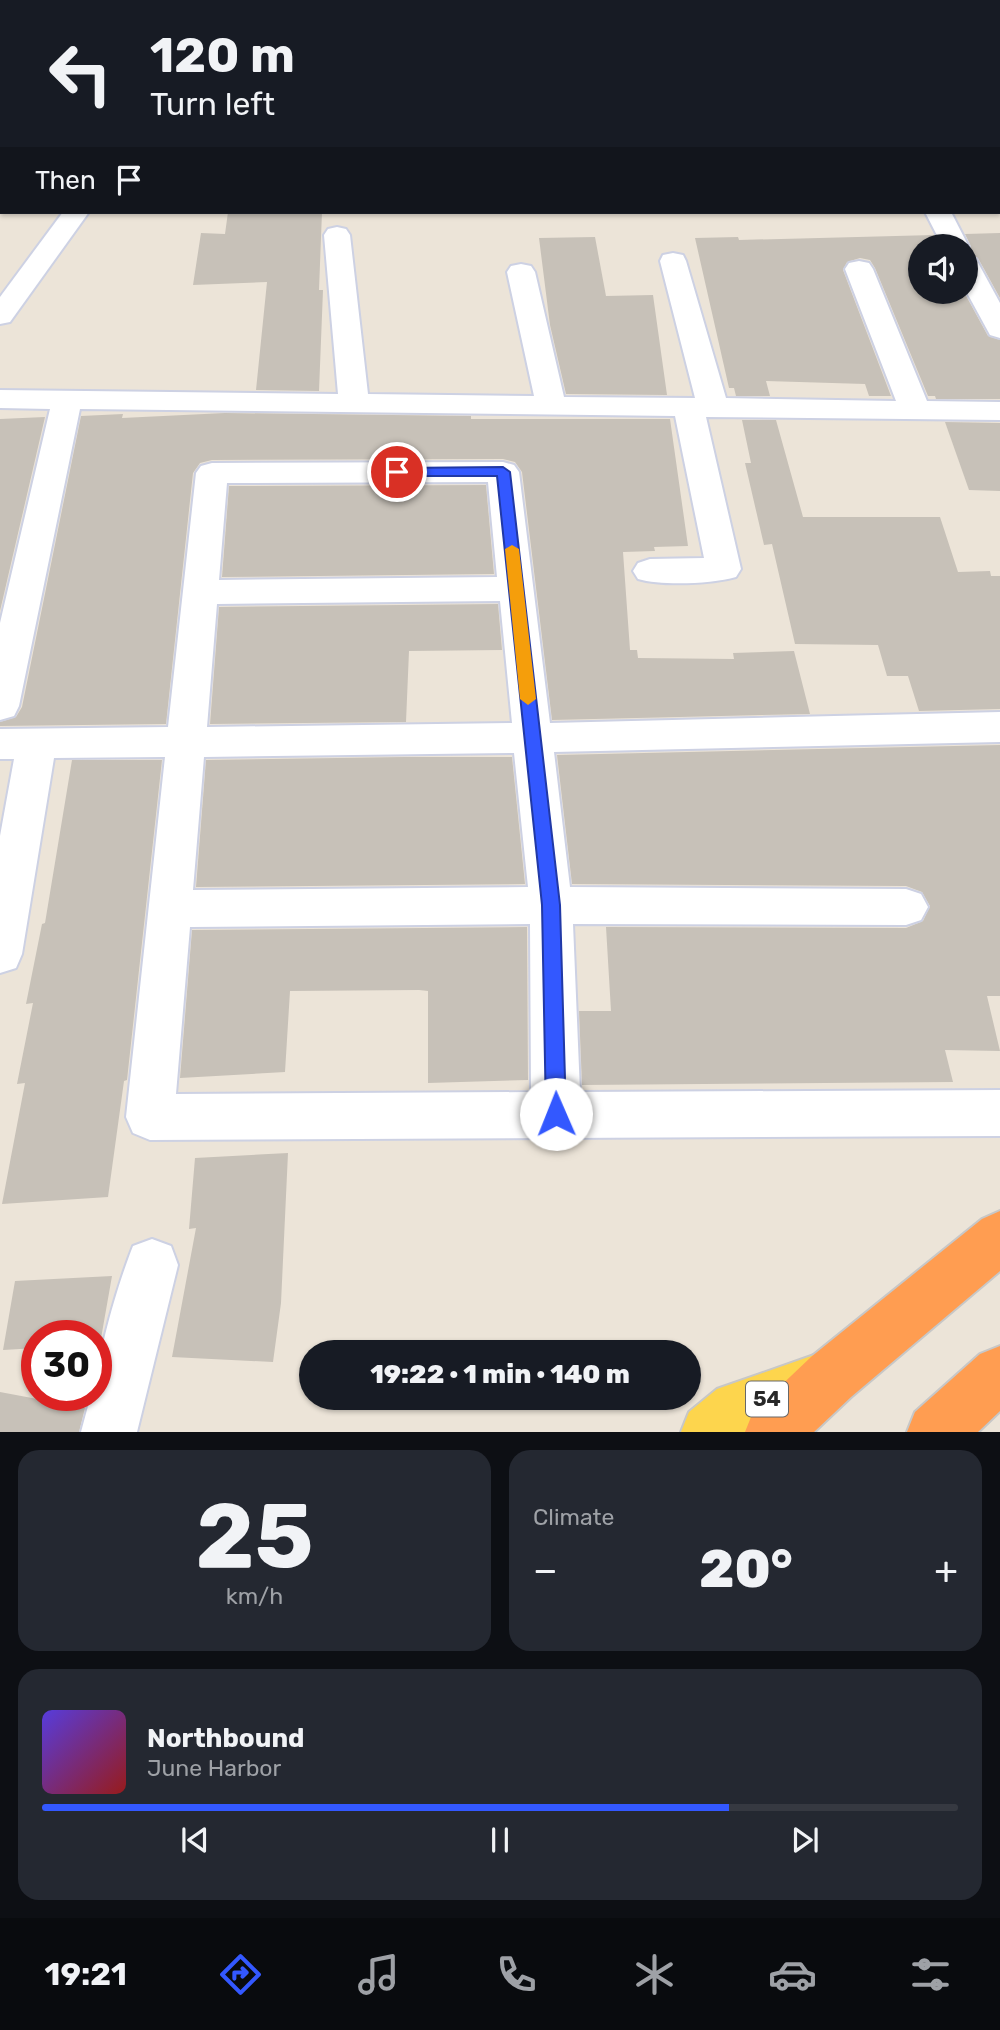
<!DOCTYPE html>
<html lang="en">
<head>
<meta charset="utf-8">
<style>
	body { margin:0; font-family:Rubik,sans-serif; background:#242831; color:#f1f3f6; height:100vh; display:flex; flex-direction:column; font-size:26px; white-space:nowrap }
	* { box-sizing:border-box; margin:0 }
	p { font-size:23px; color:#9ea1a6 }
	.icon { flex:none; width:38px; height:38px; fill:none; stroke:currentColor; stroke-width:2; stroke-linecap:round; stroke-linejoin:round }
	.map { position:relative; height:1432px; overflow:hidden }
	.drawer { display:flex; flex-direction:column; gap:18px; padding:18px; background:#0d0f14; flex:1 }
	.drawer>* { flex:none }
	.hud { position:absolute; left:0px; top:0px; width:1001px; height:214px; box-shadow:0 2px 5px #0004; background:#171b24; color:#f1f3f6; overflow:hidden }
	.fabs { position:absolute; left:908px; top:234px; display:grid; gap:14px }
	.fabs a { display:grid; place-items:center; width:70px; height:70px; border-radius:50%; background:#171b24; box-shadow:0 2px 5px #0004; font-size:35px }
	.speed { position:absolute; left:21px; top:1320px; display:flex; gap:14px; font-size:35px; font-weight:700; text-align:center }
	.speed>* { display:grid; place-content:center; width:91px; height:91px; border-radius:50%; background:#171b24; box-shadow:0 2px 5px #0004; line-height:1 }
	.speed .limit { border:10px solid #d22; background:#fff; color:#111 }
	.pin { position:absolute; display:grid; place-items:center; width:60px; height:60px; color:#fff; margin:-30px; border:4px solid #fff; border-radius:50%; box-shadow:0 2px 7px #0007 }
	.me { position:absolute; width:77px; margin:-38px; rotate:359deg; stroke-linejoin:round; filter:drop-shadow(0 0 5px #0008) }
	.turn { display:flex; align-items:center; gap:24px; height:147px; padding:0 35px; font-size:32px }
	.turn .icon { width:91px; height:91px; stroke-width:2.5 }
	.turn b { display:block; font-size:49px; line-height:60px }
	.then { display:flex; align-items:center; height:66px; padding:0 35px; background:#0003; gap:14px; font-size:26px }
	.big { font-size:52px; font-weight:800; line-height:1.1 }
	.drawer .widget { flex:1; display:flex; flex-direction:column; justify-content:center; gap:10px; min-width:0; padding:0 24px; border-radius:21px; background:#242831 }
	.drawer .dial { align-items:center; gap:0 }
	.dial b { font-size:91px; line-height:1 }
	.song { display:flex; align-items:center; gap:21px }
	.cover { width:84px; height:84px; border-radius:10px; background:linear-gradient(135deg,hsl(250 70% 55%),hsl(0 70% 35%)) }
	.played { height:7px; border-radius:4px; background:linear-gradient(90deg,#3358ff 75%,#363941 75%) }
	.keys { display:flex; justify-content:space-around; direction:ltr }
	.heat { display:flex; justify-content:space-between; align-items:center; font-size:38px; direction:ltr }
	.drawer .tiles { flex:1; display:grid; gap:18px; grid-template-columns:1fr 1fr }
	.widget:last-child { grid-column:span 2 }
	.trip { position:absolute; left:299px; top:1340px; width:402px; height:70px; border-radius:35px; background:#171b24; box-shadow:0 2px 5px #0004; font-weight:800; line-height:70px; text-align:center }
	.menu { display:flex; height:112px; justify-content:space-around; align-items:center; background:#090b0e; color:#9ea1a6 }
	.menu .icon { width:49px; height:49px }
	.menu .active { color:#3358ff }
	.menu b { font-size:32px; color:#f1f3f6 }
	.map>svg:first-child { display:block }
</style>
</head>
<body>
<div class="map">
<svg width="1000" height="1432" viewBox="0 0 1000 1432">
	<rect width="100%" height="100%" fill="#ece4d8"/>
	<g fill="#c7c1b8">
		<polygon points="228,212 322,212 319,290 323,290 319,391 256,390 267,282 193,285 201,233 225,234"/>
		<polygon points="1000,233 1000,298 978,258 967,254 971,246 965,234"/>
		<polygon points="934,235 940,247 920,247 920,292 964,292 988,336 1000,340 1000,399 936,399 935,396 928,396 875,268 870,260 860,258 847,262 843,270 891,396 869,396 865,384 766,381 770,396 736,396 734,388 729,388 695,238 738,237 739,240"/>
		<polygon points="595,237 606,296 653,295 667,395 566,394 550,325 539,238"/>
		<polygon points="225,413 471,416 471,419 670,419 688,546 654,547 655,551 623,552 630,650 637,650 638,658 734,659 733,653 794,651 810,714 552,720 522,472 515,462 503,459 212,460 200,463 193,473 166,724 0,726 0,722 16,717 22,707 81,416 123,414 122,418"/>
		<polygon points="45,417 0,611 0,419"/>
		<polygon points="742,420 776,420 803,517 940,517 958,572 990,571 991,576 1000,576 1000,709 919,711 908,676 887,676 878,645 795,644 772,544 764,545 745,463 751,463"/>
		<polygon points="945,422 1000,423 1000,491 969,490"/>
		<polygon points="486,485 494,574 222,577 229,486"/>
		<polygon points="498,604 502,650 409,651 406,722 210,724 219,607"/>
		<polygon points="1000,745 1000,996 987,996 1000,1051 945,1050 953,1082 582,1085 579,1011 611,1011 606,927 906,928 923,921 930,906 922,892 906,886 572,884 557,755"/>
		<polygon points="404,757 512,757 525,884 196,887 206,760"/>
		<polygon points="72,760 162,760 127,1080 124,1081 108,1197 2,1204 25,1083 17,1084 33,1003 26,1004 42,924 45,923"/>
		<polygon points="527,927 528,1080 428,1083 428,991 419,990 290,991 285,1072 180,1078 192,930"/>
		<polygon points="288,1153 281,1303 273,1362 172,1357 196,1228 189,1229 195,1158"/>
		<polygon points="112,1276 100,1344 96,1344 96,1335 37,1335 37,1348 3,1350 15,1281"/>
		<polygon points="0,1392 85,1408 79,1432 0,1432"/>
	</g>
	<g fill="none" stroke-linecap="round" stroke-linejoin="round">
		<defs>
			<rect id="lane" x="999" y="100" width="1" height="8"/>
			<g id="street">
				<polygon points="209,0 229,0 208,2"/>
				<rect x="0" y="87" width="2" height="14"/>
				<polygon points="63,212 89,212 10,322 0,324 0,297"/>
				<polygon points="925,212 951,212 969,247 966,252 966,247 943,247"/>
				<path d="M337 227 346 229 350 235 368 394 534 396 507 272 511 266 521 264 531 266 535 272 564 397 695 398 660 261 663 255 673 253 683 255 686 261 726 398 896 401 845 269 849 263 859 261 869 263 873 269 927 401 1000 402V420L706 417 741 569 736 577C711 584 662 586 638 579L633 571 638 563 650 559 704 558 675 416 80 409 19 706 14 716 0 720V623L50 409 0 408V390L338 394 324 235 328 229Z"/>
				<polygon points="966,257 976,259 1000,303 1000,338 990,335 966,291"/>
				<path d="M503 462 514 465 519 472 550 723 1000 712V742L554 752 570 887 906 889 921 894 928 907 921 920 906 925 573 924 580 1092 1000 1090V1136L150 1140 133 1133 126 1117 165 757 54 758 22 954 16 968 0 973V836L14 759H0V729L168 727 196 473 201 466 212 463ZM488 482 497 577 219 580 227 483ZM500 601 512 723 207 727 217 604ZM514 753 528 887 193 890 204 757ZM530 924 531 1092 176 1094 190 927Z"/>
				<path d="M152 1239 171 1246 178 1265 137 1432H81L91 1395H96C96 1356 118 1284 133 1246Z"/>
			</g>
			<polygon id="primary" points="817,1354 837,1362 845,1382 837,1402 754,1432 681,1432 689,1412 717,1389"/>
			<g id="highway">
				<polygon points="1000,1211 1000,1271 851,1397 814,1432 745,1432 753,1412 811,1357 982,1219"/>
				<polygon points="1000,1346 1000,1411 978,1432 907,1432 915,1412 980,1354"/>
			</g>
		</defs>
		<use href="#lane" stroke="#cdd1e3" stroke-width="4"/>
		<use href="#street" stroke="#cdd1e3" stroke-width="4"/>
		<use href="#primary" stroke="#c7c7c7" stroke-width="4"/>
		<use href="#highway" stroke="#c7c7c7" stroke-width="4"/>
		<use href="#lane" fill="#fff" fill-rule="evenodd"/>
		<use href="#street" fill="#fff" fill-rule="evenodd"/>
		<use href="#primary" fill="#fdd54d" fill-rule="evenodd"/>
		<use href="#highway" fill="#ff9d51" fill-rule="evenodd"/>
	</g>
	<polygon fill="#3358ff" stroke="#2139a6" stroke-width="2" points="503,467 510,472 560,905 566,1114 563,1121 556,1124 549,1121 546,1114 542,905 497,476 397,476 391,472 397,468"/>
	<polygon fill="#f59e0b" points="512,545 519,549 536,699 528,705 520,699 505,549"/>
	<g text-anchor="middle" stroke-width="5" stroke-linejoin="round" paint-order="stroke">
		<rect fill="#fff" stroke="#686868" stroke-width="2" x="746" y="1381.5" width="42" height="35" rx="5"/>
		<g font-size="21" font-weight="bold" fill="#282828">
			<text x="767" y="1406">54</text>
		</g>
	</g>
</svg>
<div class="fabs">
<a><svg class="icon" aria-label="sound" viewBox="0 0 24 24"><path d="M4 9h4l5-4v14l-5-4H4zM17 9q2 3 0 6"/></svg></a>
</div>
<div class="speed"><div class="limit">30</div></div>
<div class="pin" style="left:397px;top:472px;background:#d93025"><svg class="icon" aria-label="arrive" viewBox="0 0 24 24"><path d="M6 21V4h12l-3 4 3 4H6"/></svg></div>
<svg class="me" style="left:556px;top:1114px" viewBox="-20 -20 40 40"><circle r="19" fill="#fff"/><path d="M0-13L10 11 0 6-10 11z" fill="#3358ff"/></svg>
<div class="trip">19:22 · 1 min · 140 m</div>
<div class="hud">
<div class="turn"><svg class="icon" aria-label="left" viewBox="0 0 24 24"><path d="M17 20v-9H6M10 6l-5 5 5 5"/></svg><div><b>120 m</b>Turn left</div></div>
<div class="then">Then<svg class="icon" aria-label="arrive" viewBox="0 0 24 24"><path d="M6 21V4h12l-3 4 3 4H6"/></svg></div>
</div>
</div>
<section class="drawer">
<div class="tiles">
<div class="widget dial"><b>25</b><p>km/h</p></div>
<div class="widget"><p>Climate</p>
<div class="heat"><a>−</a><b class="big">20°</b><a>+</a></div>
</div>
<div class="widget">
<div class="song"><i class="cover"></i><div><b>Northbound</b><p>June Harbor</p></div></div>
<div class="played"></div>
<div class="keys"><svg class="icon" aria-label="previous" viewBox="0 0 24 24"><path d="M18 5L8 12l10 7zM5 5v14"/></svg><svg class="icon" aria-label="pause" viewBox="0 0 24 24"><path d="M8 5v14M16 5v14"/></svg><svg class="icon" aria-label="next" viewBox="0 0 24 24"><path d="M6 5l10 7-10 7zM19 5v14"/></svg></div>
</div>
</div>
</section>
<nav class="menu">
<b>19:21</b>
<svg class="icon active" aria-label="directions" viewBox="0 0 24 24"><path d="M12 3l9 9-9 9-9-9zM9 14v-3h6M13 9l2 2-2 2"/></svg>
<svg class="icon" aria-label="music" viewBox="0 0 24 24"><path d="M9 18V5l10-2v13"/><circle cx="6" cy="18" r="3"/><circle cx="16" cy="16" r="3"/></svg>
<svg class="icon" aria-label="phone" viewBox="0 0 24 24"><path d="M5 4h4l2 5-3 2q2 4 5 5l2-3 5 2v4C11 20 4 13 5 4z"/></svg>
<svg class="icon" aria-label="climate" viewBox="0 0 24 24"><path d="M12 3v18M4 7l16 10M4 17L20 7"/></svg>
<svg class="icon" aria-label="car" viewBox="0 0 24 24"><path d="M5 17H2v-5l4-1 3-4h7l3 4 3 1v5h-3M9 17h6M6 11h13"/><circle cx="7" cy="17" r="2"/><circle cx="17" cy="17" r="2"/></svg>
<svg class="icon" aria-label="filters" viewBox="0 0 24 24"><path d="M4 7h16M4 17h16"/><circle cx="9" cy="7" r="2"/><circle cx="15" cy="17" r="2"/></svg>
</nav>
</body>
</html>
